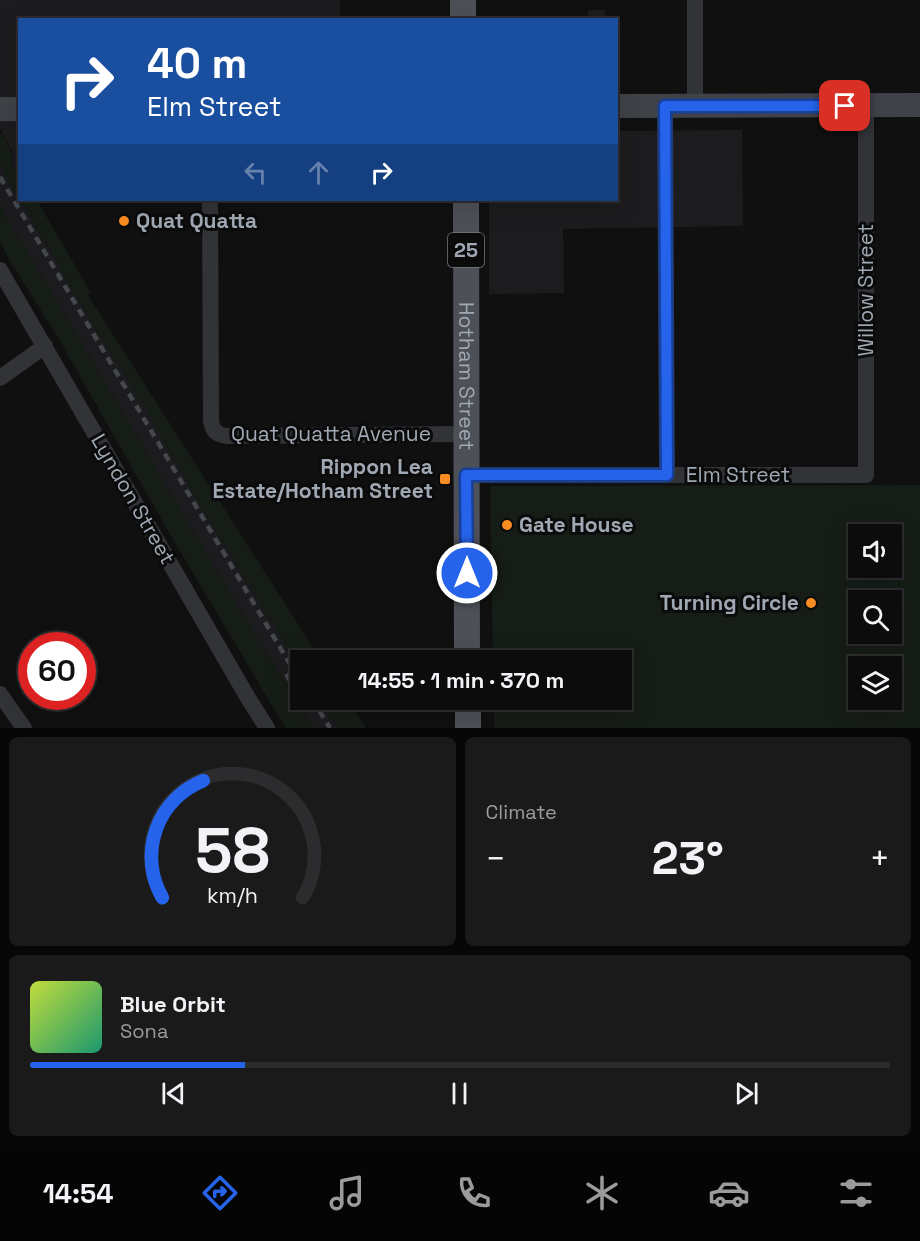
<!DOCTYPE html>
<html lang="en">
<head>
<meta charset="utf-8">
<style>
	body { margin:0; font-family:"Space Grotesk",sans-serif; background:#1a1a1b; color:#f1f3f6; height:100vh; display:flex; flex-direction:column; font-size:22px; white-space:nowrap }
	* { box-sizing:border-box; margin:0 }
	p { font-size:20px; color:#9a9b9d }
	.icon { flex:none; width:33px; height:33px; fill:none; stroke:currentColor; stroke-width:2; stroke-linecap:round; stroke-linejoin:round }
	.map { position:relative; height:728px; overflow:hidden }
	.drawer { display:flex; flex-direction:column; gap:9px; padding:9px; background:#070707; flex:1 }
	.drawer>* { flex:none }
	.hud { position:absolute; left:18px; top:18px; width:600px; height:183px; border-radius:0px; box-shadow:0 6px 24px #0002,0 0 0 2px #2c2c2e; background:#1a4fa0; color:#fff; overflow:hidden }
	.fabs { position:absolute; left:848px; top:524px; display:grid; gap:12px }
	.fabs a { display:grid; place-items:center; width:54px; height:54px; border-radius:0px; background:#0c0c0d; box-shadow:0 6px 24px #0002,0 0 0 2px #2c2c2e; font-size:30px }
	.speed { position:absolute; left:18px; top:632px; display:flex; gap:12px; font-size:30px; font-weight:700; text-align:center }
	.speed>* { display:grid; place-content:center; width:78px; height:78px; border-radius:50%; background:#0c0c0d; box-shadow:0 6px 24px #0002,0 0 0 2px #2c2c2e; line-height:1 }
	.speed .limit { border:9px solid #d22; background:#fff; color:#111 }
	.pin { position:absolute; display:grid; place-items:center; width:51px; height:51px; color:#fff; margin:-26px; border-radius:12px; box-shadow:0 3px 9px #0006 }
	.me { position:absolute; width:66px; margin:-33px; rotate:0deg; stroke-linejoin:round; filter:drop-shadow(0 0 4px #0008) }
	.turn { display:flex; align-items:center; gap:21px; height:126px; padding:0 30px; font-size:27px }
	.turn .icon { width:78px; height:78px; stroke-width:2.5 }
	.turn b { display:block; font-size:42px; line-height:51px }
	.lanes { display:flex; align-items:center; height:57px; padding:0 30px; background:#0003; justify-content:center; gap:30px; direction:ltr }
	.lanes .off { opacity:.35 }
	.big { font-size:45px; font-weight:600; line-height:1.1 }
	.drawer .tile { flex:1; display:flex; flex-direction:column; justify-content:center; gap:9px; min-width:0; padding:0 21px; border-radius:9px; background:#1a1a1b }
	.drawer .dial { align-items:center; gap:0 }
	.dial svg { height:156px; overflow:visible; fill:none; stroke:#2c2c2e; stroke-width:7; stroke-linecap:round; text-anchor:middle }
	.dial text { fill:#f1f3f6; stroke:none }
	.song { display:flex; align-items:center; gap:18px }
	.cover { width:72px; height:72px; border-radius:9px; background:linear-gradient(135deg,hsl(70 70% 55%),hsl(160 70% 35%)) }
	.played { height:6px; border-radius:3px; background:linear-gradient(90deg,#2563eb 25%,#2c2c2e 25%) }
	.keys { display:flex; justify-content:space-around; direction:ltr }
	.heat { display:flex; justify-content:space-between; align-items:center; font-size:33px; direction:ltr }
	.drawer .tiles { flex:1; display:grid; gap:9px; grid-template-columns:1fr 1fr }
	.tile:last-child { grid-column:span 2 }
	.trip { position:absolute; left:290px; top:650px; width:342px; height:60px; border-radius:0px; background:#0c0c0d; box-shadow:0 6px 24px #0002,0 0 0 2px #2c2c2e; font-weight:600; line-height:60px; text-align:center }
	.tab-bar { display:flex; height:96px; justify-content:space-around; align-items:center; background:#050505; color:#9a9b9d }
	.tab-bar .icon { width:42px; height:42px }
	.tab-bar .current { color:#2563eb }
	.tab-bar b { font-size:27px; color:#f1f3f6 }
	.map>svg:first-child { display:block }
</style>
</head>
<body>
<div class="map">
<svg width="920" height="728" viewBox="0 0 920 728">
	<rect width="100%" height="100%" fill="#101011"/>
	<g fill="#1c1c1e">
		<polygon points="0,0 340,0 340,19 20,20 19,167 13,167 12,149 10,148 0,128"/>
		<polygon points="589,10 605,10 605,19 487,19 487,18 587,17"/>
		<polygon points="742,130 743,226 563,229 564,293 489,294 489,200 616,200 617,131"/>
		<polygon points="0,165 95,327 145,407 196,498 300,668 300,699 319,699 338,728 313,728 246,620 0,206"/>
		<polygon points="228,200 442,200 442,201 228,203"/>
	</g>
	<g fill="#161c16" fill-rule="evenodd">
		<polygon points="0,133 2,133 12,154 13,167 19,169 19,198 0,165"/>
		<polygon points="21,200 37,200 91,293 87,294 321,660 300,660 300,668 196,498 145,407 95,327"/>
		<polygon points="0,206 246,620 313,728 286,728 277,714 175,543 57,336 8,258 0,241"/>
		<path d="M920 485V728H494V699H621V660H493L490 486ZM858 534H891V567H858ZM858 600H891V633H858ZM858 666H891V699H858Z"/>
		<polygon points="319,699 346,699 366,728 338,728"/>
	</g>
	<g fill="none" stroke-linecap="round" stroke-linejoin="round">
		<g stroke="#313337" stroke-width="16">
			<polyline points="665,106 667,475"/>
			<polyline points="695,106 695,0"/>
			<path d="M210 200 211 421C213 432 217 435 228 436L466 434"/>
			<polyline points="0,270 248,698 267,728"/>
			<polyline points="0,378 45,346"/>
			<polyline points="466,475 866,475 866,106"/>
			<polyline points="0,694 24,728"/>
		</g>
		<g stroke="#3f4247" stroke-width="24">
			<polyline points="616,106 920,105"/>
			<polyline points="0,109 20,109"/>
		</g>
		<g stroke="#4d5056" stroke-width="26">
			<polyline points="463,0 463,20"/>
			<path id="s1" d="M466 200 467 660"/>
			<polyline points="468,699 468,728"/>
		</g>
		<g stroke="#44474c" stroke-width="4.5" stroke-dasharray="8 6" stroke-linecap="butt">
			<polyline points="0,177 300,681"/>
			<polyline points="286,674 300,697"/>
			<polyline points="312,699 330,728"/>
		</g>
	</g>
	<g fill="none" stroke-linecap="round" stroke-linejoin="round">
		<defs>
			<polyline id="route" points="467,573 466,475 667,475 665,106 845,106"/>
		</defs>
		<use href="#route" stroke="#184099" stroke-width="15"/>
		<use href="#route" stroke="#2563eb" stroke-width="10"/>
	</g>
	<g fill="#f98d21" stroke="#0b0b0c" stroke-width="2">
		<circle cx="124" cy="221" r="6"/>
		<rect x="439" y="473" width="12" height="12" rx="3"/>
		<circle cx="507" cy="525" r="6"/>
		<circle cx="811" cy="603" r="6"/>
	</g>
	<g text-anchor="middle" stroke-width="6" stroke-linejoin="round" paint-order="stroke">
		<rect fill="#0b0b0c" stroke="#737a81" stroke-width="1.5" x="448" y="233" width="36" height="34" rx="4.5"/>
		<g font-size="20" font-weight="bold" fill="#a0a9b3">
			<text x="466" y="257">25</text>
		</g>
		<g font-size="21" font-weight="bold" fill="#a0a9b3" stroke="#0b0b0c" text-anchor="start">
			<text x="136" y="228">Quat Quatta</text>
			<text x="433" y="474" text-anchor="end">Rippon Lea<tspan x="433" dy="24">Estate/Hotham Street</tspan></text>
			<text x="519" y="532">Gate House</text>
			<text x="799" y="610" text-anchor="end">Turning Circle</text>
		</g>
		<g font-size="21" fill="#a0a9b3" stroke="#0b0b0c">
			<text transform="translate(866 290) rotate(-90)" y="7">Willow Street</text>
			<text dy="7" stroke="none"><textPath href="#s1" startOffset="176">Hotham Street</textPath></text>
			<text x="331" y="441">Quat Quatta Avenue</text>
			<text x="738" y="482">Elm Street</text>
			<text transform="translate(133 499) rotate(60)" y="7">Lyndon Street</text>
		</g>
	</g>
</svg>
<div class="fabs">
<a><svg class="icon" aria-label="sound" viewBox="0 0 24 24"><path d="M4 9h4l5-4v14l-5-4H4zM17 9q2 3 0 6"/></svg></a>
<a><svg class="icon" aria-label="search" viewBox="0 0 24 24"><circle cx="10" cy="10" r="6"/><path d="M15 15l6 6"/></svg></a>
<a><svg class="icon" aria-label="layers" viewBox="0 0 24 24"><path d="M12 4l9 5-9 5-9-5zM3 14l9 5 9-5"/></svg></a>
</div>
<div class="speed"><div class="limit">60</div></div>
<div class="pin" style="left:845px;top:106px;background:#d93025"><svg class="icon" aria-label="arrive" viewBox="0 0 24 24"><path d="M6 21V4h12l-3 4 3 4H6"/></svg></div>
<svg class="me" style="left:467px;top:573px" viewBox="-20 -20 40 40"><circle r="17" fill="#2563eb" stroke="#fff" stroke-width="3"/><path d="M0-11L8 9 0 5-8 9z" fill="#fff"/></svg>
<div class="trip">14:55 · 1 min · 370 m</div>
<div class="hud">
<div class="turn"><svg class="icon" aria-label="right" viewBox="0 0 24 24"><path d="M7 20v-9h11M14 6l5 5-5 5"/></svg><div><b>40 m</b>Elm Street</div></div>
<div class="lanes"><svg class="icon off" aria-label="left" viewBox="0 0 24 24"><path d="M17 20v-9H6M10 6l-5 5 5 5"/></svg><svg class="icon off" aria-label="ahead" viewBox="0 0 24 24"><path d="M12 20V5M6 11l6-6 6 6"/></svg><svg class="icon" aria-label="right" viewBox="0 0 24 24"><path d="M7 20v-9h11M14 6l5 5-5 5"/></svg></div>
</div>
</div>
<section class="drawer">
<div class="tiles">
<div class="tile dial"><svg viewBox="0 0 100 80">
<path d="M14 69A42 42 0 1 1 86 69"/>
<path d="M14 69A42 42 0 0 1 35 9" stroke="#2563eb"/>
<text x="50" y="56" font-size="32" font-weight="700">58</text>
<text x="50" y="72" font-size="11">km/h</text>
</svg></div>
<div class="tile"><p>Climate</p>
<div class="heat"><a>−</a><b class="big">23°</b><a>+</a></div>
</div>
<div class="tile">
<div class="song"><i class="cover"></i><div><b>Blue Orbit</b><p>Sona</p></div></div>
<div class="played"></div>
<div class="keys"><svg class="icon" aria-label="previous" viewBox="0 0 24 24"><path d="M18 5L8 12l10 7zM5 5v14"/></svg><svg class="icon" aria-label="pause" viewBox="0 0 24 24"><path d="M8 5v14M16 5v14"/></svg><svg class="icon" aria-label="next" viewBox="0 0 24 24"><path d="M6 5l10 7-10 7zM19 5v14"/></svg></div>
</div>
</div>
</section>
<nav class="tab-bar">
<b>14:54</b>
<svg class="icon current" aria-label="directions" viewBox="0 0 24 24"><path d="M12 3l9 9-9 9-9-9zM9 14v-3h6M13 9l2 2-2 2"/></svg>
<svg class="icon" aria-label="music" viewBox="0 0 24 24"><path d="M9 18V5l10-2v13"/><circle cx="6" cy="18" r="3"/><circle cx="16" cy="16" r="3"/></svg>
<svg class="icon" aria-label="phone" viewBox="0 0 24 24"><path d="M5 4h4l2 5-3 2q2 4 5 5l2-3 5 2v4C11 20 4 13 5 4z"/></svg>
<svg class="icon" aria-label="climate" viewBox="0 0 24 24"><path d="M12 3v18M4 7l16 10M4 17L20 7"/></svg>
<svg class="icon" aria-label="car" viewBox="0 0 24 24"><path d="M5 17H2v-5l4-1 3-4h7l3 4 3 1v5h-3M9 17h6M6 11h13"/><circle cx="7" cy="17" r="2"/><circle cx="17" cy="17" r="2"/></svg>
<svg class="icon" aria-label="filters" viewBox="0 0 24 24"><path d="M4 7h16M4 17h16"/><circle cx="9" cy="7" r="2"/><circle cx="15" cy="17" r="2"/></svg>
</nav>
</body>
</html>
